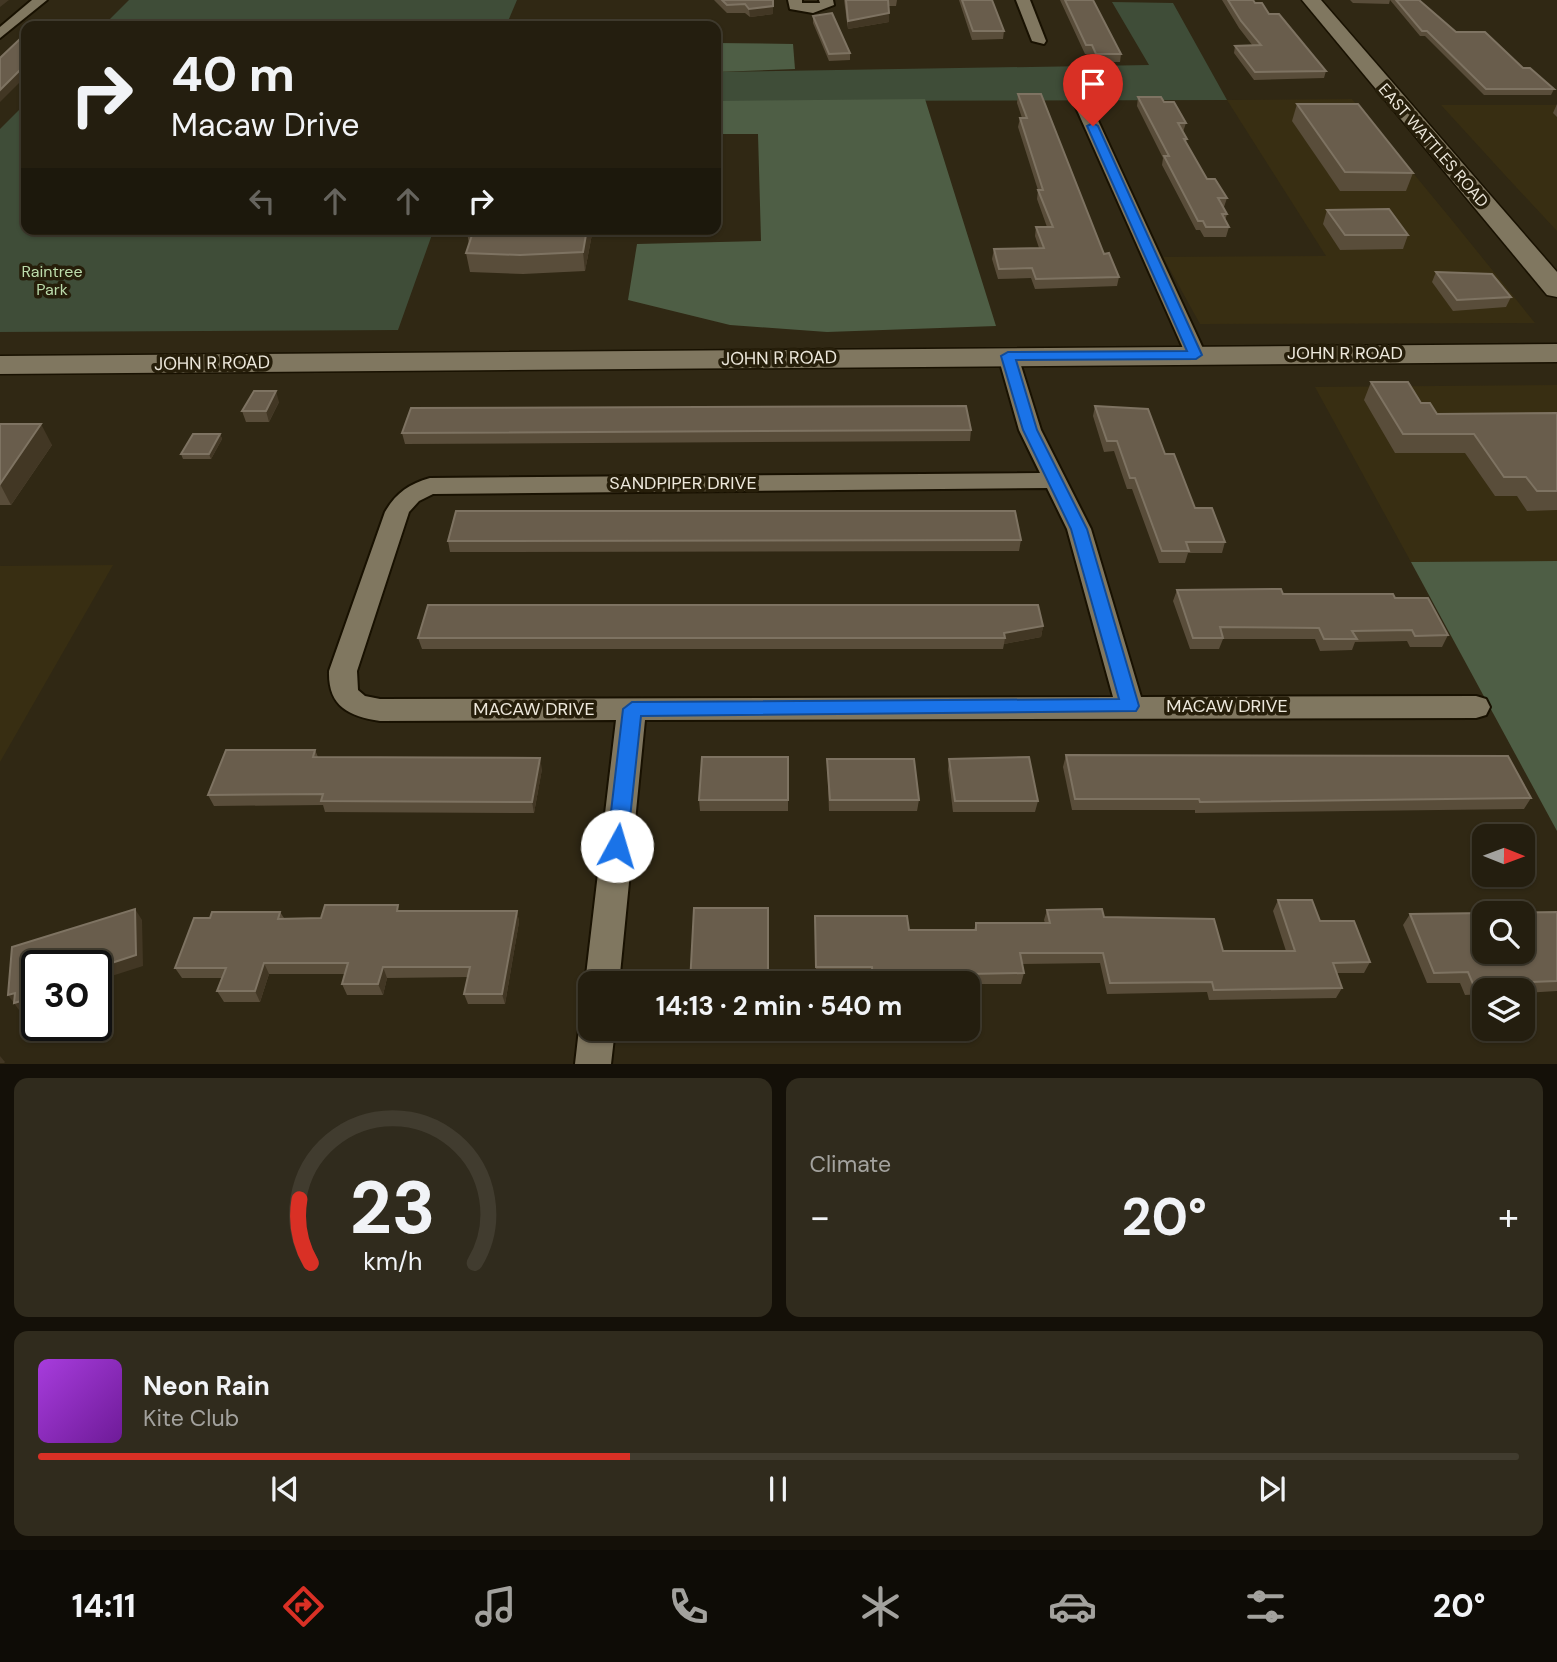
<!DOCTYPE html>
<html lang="en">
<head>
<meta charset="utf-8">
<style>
	body { margin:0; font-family:"DM Sans",sans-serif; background:#302b1d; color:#f1f3f6; height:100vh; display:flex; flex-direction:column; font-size:26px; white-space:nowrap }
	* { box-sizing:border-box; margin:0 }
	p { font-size:23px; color:#a3a29e }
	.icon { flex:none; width:38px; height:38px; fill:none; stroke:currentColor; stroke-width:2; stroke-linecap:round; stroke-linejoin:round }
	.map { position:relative; height:1064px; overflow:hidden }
	.side { display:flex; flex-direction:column; gap:14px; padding:14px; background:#141008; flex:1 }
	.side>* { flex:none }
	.guide { position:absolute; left:21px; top:21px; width:700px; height:214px; border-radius:14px; box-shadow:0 2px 5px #0004,0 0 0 2px #413c2f; background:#241e0f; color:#f1f3f6; overflow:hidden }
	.needle { width:46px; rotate:91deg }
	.controls { position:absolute; left:1472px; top:824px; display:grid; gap:14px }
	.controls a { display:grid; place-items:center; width:63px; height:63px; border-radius:14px; background:#241e0f; box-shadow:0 2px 5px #0004,0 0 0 2px #413c2f; font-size:35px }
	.speed { position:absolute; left:21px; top:950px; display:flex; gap:14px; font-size:35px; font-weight:700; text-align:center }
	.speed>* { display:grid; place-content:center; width:91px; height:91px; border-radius:50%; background:#241e0f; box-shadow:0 2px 5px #0004,0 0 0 2px #413c2f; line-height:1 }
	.speed .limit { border:4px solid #111; border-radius:10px; background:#fff; color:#111 }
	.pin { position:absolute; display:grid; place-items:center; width:60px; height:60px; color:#fff; margin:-72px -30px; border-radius:50% 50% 50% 0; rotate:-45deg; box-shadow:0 0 7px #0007 }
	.pin .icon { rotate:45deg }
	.me { position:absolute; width:77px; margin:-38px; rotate:6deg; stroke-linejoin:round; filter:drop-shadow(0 0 5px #0008) }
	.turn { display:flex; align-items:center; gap:24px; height:147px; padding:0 35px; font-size:32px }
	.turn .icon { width:91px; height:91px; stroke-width:2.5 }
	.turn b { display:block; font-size:49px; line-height:60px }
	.lanes { display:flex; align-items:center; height:66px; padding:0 35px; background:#0003; justify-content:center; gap:35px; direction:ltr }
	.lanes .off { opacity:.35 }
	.big { font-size:52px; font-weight:700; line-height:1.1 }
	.side .tile { flex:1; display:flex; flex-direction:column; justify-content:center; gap:10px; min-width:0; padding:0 24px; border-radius:14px; background:#302b1d }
	.side .dial { align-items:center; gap:0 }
	.dial svg { height:182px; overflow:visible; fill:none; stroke:#413c2f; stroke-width:7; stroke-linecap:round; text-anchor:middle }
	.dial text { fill:#f1f3f6; stroke:none }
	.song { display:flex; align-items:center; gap:21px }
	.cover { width:84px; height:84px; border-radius:10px; background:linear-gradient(135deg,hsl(280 70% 55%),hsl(280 70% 35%)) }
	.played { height:7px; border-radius:4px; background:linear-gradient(90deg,#d93025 40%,#413c2f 40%) }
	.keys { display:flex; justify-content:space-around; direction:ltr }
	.heat { display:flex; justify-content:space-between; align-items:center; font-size:38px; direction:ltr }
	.side .tiles { flex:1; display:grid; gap:14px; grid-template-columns:1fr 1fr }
	.tile:last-child { grid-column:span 2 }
	.trip { position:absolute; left:578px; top:971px; width:402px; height:70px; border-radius:14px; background:#241e0f; box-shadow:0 2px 5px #0004,0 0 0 2px #413c2f; font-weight:700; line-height:70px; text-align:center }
	.dock { display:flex; height:112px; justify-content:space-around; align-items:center; background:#0e0c06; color:#a3a29e }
	.dock .icon { width:49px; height:49px }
	.dock .active { color:#d93025 }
	.dock b { font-size:32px; color:#f1f3f6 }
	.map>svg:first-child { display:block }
</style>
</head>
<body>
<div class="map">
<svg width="1557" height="1064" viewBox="0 0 1557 1064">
	<rect width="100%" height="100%" fill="#302814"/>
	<g fill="#382e12">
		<polygon points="1352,99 1451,219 1535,323 1200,324 1163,257 1326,256 1227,100"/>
		<polygon points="1441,105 1557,105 1557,231 1504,174"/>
		<polygon points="1557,385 1557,561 1411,562 1315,387"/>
		<polygon points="113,565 0,762 0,566"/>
	</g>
	<g fill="#3f4d38">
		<polygon points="129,0 517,0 506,26 103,26"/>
		<polygon points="1112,2 1173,3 1227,100 716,101 716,72 1149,65"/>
		<polygon points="26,103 26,229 434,229 398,330 0,332 0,129"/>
	</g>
	<g fill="#4e5e45">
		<polygon points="716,43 793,44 795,69 716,72"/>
		<polygon points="925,99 996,326 827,332 730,325 628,300 637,244 761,241 758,134 716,134 716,101"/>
		<polygon points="1557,561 1557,831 1411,562"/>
	</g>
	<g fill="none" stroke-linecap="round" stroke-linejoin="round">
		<defs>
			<g id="street">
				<polygon points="32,0 47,0 0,38 0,27"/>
				<polygon points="788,0 802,0 802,3 820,3 819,0 833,0 834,5 813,13 790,9"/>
				<polygon points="1016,0 1030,0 1046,41 1044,44 1032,41"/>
				<polygon points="1081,96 1089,101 1206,355 1203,359 1196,361 1186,355 1073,101"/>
				<path d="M1008 350 1018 356 1041 430 1091 529 1141 697 1476 696 1486 699 1490 707 1486 715 1476 718 645 720 619 984H590V995L585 984 616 720 380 721C348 716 328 706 329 671L385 512C396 493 409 484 430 478L1040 473 1019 430 998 356ZM1047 488 1067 529 1113 697 380 699 365 696 358 690 357 671 409 512 419 501 433 494Z"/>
				<polygon points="590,1015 590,1029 615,1029 611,1064 575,1064 579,1029 585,1017"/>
			</g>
			<g id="secondary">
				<polygon points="1302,0 1321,0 1557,272 1557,297 1547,295"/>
				<polygon points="1557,344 1557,362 0,374 0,356"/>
			</g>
		</defs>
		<use href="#street" stroke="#181101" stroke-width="4"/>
		<use href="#secondary" stroke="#181101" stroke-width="3"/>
		<use href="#street" fill="#807760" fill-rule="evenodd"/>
		<use href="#secondary" fill="#807760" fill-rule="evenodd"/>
	</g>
	<g fill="#594d3a">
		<polygon points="714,0 773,0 773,14 750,17 745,13 727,13"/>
		<polygon points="844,0 897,0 896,6 888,6 889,22 848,29"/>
		<polygon points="959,0 992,0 1004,31 1003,39 972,40"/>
		<polygon points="1060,0 1093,0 1121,54 1120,62 1095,62 1090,54 1085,54"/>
		<polygon points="1222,0 1253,0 1255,3 1269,14 1326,71 1324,78 1254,80 1234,53 1235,46 1253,46 1239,28"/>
		<polygon points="1350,0 1419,0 1456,32 1523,68 1554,89 1551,95 1484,95 1425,36 1420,36 1390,0 1389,4 1353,3"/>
		<polygon points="813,16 850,53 850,60 829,61 813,23"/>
		<polygon points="1018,94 1104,254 1119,277 1117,286 1035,289 1031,278 998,279 992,259 994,249 1039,248 1035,236 1036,227 1047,227 1037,199 1038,190 1018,127 1020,118 1022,118 1017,103"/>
		<polygon points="1138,97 1164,102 1186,123 1183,132 1187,139 1186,142 1207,179 1227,198 1224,207 1223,207 1227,214 1225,221 1229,227 1226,237 1204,237 1200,230 1196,230 1162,165 1163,158 1137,106"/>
		<polygon points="1297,104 1413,173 1406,191 1340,191 1292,121"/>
		<polygon points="1557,104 1557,117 1553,113"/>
		<polygon points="1327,210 1408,235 1403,249 1340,250 1323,224"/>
		<polygon points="593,229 585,271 523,274 470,272 466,253 469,244 467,232"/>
		<polygon points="1436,272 1511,297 1506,307 1453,311 1432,282"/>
		<polygon points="1371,382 1421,403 1437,414 1557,413 1557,510 1527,511 1517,496 1495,496 1465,453 1395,453 1364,400"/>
		<polygon points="279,402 269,422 246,422 242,411"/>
		<polygon points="1095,406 1165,454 1195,508 1225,542 1222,553 1188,553 1185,563 1159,563 1132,489 1127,489 1114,451 1104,452 1093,416"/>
		<polygon points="0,424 52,445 11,505 0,505"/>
		<polygon points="971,430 970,441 405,444 402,433"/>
		<polygon points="220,434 222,439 211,459 183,459 181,454"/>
		<polygon points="1021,540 1019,551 450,552 448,541"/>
		<polygon points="1177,590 1395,598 1448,635 1442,647 1410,647 1407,641 1355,642 1352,650 1320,651 1315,639 1223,639 1219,649 1190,649 1173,601"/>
		<polygon points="1043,626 1041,637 1004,644 1003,649 422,649 418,638"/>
		<polygon points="315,750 318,757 542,769 534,813 325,812 323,805 214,806 208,795"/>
		<polygon points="1066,755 1531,798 1524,809 1195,813 1195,810 1072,810 1063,767"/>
		<polygon points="788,757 788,811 700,811 699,800"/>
		<polygon points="827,759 919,800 917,811 829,811"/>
		<polygon points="949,759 1038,801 1035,812 953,812 948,770"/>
		<polygon points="1278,900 1320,921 1370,962 1364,973 1337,973 1342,988 1336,998 1209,1000 1207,992 1107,994 1100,963 1022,964 1024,973 1021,984 969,984 971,993 968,1004 968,984 871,984 871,977 816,977 815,916 909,930 974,930 976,923 1045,923 1044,920 1047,910 1104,917 1223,951 1286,951 1273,911"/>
		<polygon points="768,908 768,982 732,982 732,984 690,984"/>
		<polygon points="401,911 517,911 519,922 505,1004 468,1004 464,994 468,977 387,978 383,995 347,995 342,984 345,974 269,974 260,1002 224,1002 217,991 222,978 182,978 175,968 210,918 280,912 284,918 321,918"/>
		<polygon points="1557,912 1557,991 1522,993 1522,990 1484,990 1484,994 1465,995 1460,983 1427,983 1403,925 1410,914"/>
	</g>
	<g fill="#423724">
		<polygon points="0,0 9,0 0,7"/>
		<polygon points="773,6 773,14 750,17 749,9"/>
		<polygon points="889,13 889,22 848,29 848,21"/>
		<polygon points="26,64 26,76 0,102 0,90"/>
		<polygon points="587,229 593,229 585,271 583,252"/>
		<polygon points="276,391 279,402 269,422 266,411"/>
		<polygon points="41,424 52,445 11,505 0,484"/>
		<polygon points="220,434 222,439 211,459 209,454"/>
		<polygon points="1043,626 1041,637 1004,644 1005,638 1004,633"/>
		<polygon points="540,758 542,769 534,813 532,802"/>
		<polygon points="135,909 142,920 143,966 96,981 96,968"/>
		<polygon points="517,911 519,922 505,1004 502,994"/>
		<polygon points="264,963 269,974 260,1002 255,991"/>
		<polygon points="383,967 387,978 383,995 378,984"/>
		<polygon points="15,993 31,998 37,1009 22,1014 8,995"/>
		<polygon points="37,1021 37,1026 63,1026 38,1034 30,1023"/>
		<polygon points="0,1056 5,1062 4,1063 0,1063"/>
	</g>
	<g fill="#695d4c" stroke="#7e7362" stroke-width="2" fill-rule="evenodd">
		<polygon points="722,0 773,0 773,6 749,9 745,4 727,5"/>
		<polygon points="846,0 888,0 889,13 848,21"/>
		<polygon points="962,0 992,0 1004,31 973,31"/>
		<polygon points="1065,0 1093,0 1121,54 1096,54 1092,45 1086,45"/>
		<polygon points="1228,0 1253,0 1255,3 1262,3 1269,14 1279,14 1326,71 1255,72 1235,46 1261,45 1241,21"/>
		<polygon points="1396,0 1419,0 1456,32 1485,32 1523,68 1530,68 1554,89 1486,89 1427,31 1422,31"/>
		<polygon points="832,13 850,53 829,54 813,16"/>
		<polygon points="21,38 26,38 26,64 0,90 0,58"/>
		<polygon points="1018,94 1041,94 1104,254 1109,253 1119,277 1036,279 1032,268 999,269 994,249 1044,248 1036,227 1053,227 1038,190 1043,190 1020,118 1027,118"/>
		<polygon points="1138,97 1161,97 1164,102 1174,102 1186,123 1178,123 1187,139 1184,139 1207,179 1215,179 1227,198 1218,198 1227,214 1222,214 1229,227 1206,227 1203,221 1198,221 1164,156 1169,156"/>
		<polygon points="1297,104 1358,104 1413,173 1345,172"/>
		<polygon points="1389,209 1408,235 1345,235 1327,210"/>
		<polygon points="468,229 587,229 583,252 520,255 466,253 473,232 467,232"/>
		<polygon points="1436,272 1492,274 1511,297 1457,300"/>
		<polygon points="1371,382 1408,382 1421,403 1430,403 1437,414 1557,413 1557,491 1537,491 1526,477 1504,477 1474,434 1403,434"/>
		<polygon points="254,391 276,391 266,411 242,411"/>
		<polygon points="966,406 971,430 402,433 411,408"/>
		<polygon points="1095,406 1148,409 1165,454 1174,454 1195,508 1212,508 1225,542 1186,542 1189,551 1162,551 1135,478 1130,478 1117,441 1107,441"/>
		<polygon points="0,424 41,424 0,484"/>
		<polygon points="193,434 220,434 209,454 181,454"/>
		<polygon points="456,511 1015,511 1021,540 448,541"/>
		<polygon points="1281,589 1283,594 1393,594 1395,598 1428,598 1448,635 1415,636 1412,630 1352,631 1357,639 1324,639 1319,628 1220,627 1223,638 1193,638 1177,590"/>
		<polygon points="428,605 1038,605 1043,626 1004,633 1005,638 418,638"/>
		<polygon points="226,750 315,750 313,757 540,758 532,802 321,801 323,794 208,795"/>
		<polygon points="1066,755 1508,756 1531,798 1200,802 1199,799 1075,799"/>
		<polygon points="702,757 788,757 788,800 699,800"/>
		<polygon points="1029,757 1038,801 955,801 949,759"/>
		<polygon points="827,759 914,759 919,800 830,800"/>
		<polygon points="1278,900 1312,900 1320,921 1354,921 1370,962 1333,963 1342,988 1214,990 1212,982 1110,983 1103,953 1020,953 1024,973 968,974 971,993 968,993 968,984 873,984 872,967 816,967 815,916 907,916 909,930 976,930 976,923 1050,923 1047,910 1102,909 1104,917 1214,919 1223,951 1295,951"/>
		<polygon points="325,905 398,905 397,911 517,911 502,994 464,994 470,967 383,967 378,984 342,984 348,963 264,963 255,991 217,991 226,968 175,968 194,918 210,918 212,912 280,912 278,919 321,918"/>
		<polygon points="694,908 768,908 768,971 731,971 731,984 690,984"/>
		<polygon points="135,909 136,955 96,968 96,966 37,966 37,1021 30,1023 31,998 14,1003 15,993 8,995 12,947"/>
		<path d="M1557 912V981L1473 984 1468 972 1434 973 1410 914ZM1484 914H1522V952H1484Z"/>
	</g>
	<polygon fill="#1a73e8" stroke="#114b97" stroke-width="2" points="1093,123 1098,126 1202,355 1196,359 1016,360 1037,430 1087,529 1139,706 1136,711 641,716 627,846 624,852 617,854 610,852 607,846 623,709 632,702 1119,699 1071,529 1023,430 1001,356 1008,352 1187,351 1087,126"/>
	<g text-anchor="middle" stroke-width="7" stroke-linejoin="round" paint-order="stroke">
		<g font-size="16" fill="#ede8dc" stroke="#261e0a">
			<text transform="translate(1434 145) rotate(49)" y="6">EAST WATTLES ROAD</text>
		</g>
		<g font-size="16" fill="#bcdcab" stroke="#261e0a">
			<text x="52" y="277">Raintree<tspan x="52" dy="18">Park</tspan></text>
		</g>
		<g font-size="18" fill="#ede8dc" stroke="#261e0a">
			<text x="1345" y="359">JOHN R ROAD</text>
			<text transform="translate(779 358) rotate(-1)" y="6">JOHN R ROAD</text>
			<text transform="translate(212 363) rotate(-1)" y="6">JOHN R ROAD</text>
			<text x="683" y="489">SANDPIPER DRIVE</text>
			<text x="1227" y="712">MACAW DRIVE</text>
			<text x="534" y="715">MACAW DRIVE</text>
		</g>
	</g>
</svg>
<div class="controls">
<a><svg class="needle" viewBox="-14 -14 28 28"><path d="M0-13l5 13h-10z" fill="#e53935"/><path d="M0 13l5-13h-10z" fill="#a3a29e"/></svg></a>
<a><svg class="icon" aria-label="search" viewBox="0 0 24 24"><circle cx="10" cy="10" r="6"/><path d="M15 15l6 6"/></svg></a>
<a><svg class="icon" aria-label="layers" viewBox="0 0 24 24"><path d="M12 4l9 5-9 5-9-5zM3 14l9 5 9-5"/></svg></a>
</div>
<div class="speed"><div class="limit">30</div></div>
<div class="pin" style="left:1093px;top:126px;background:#d93025"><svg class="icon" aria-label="arrive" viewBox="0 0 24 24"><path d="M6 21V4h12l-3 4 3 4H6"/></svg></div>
<svg class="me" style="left:617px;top:846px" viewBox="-20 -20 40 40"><circle r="19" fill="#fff"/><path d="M0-13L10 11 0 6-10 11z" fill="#1a73e8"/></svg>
<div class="trip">14:13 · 2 min · 540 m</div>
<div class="guide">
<div class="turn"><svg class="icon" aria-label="right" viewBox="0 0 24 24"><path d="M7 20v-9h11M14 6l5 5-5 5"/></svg><div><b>40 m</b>Macaw Drive</div></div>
<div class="lanes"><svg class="icon off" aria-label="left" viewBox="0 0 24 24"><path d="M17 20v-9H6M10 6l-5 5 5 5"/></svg><svg class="icon off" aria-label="ahead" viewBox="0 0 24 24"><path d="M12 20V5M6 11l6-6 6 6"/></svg><svg class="icon off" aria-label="ahead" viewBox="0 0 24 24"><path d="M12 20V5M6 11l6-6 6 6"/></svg><svg class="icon" aria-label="right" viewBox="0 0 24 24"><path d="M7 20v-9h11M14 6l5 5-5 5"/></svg></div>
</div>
</div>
<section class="side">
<div class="tiles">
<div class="tile dial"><svg viewBox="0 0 100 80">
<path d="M14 69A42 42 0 1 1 86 69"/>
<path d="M14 69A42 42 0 0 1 9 41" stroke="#d93025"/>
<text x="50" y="56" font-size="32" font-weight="700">23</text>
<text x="50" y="72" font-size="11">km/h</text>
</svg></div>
<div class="tile"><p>Climate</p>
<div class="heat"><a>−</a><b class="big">20°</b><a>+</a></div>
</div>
<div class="tile">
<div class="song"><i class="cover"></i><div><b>Neon Rain</b><p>Kite Club</p></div></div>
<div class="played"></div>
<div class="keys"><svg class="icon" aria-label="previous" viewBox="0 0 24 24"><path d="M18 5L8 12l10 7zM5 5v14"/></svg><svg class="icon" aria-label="pause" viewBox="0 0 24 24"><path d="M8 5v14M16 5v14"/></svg><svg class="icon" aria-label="next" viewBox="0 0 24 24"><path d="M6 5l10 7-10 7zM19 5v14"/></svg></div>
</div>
</div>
</section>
<nav class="dock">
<b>14:11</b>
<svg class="icon active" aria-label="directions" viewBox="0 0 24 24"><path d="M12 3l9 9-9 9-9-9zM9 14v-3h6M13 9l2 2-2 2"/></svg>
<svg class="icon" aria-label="music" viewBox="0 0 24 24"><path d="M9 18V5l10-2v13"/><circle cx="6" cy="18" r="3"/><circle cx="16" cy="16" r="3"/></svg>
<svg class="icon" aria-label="phone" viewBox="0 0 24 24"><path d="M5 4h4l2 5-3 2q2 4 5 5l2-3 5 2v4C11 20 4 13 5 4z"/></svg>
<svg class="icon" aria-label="climate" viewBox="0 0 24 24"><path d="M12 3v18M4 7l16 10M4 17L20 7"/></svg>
<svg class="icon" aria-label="car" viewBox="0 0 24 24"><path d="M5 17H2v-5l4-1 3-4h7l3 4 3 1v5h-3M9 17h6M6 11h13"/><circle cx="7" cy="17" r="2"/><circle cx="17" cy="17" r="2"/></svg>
<svg class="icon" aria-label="filters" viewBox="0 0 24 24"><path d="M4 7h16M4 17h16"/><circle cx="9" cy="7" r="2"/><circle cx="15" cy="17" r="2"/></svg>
<b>20°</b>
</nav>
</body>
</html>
